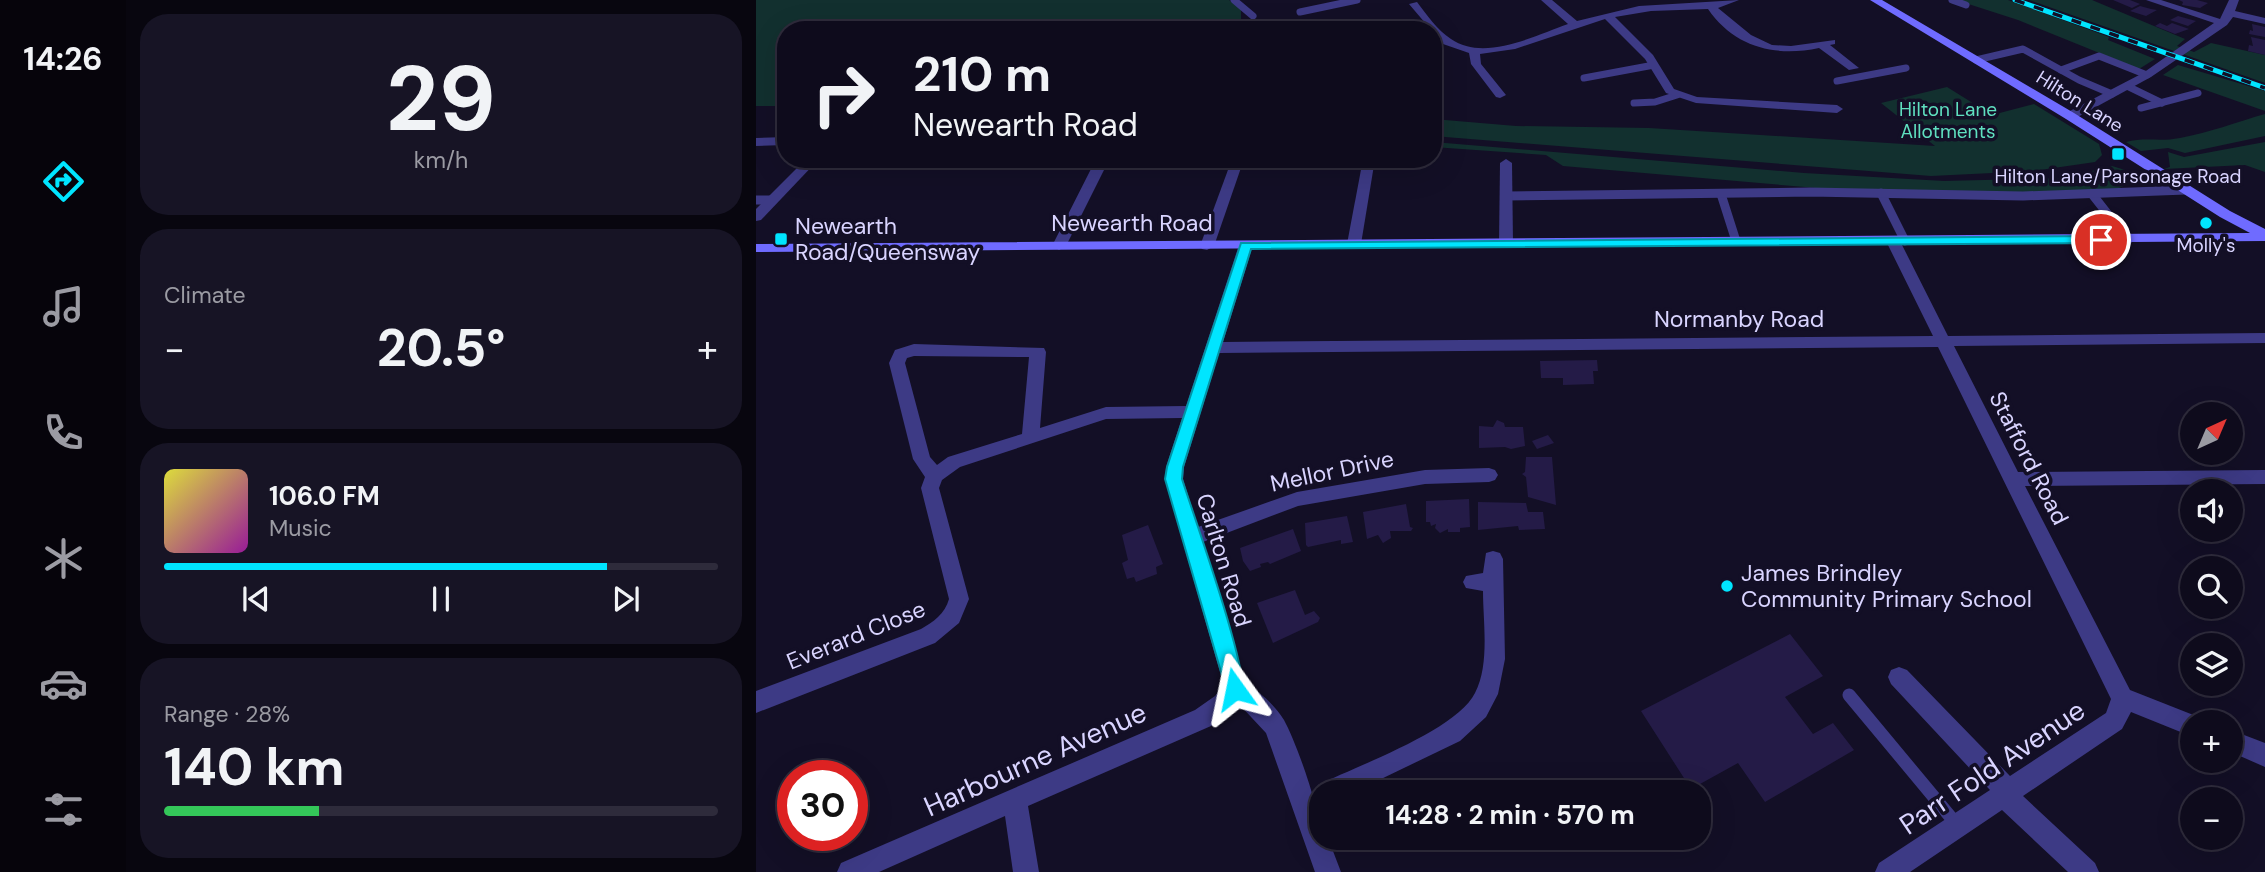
<!DOCTYPE html>
<html lang="en">
<head>
<meta charset="utf-8">
<style>
	body { margin:0; font-family:"DM Sans",sans-serif; background:#171425; color:#f1f3f6; height:100vh; display:flex; flex-direction:column; font-size:26px; white-space:nowrap }
	* { box-sizing:border-box; margin:0 }
	p { font-size:23px; color:#9b9ba3 }
	.icon { flex:none; width:38px; height:38px; fill:none; stroke:currentColor; stroke-width:2; stroke-linecap:round; stroke-linejoin:round }
	.map { position:relative; flex:1; overflow:hidden }
	.panel { display:flex; flex-direction:column; gap:14px; padding:14px; background:#08060f; width:630px }
	.panel>* { flex:none }
	.hud { position:absolute; left:21px; top:21px; width:665px; height:147px; border-radius:28px; box-shadow:0 7px 28px #0002,0 0 0 2px #2e2b3b; background:#0e0b1c; color:#f1f3f6; overflow:hidden }
	.needle { width:46px; rotate:44deg }
	.fabs { position:absolute; left:1424px; top:402px; display:grid; gap:14px }
	.fabs a { display:grid; place-items:center; width:63px; height:63px; border-radius:50%; background:#0e0b1c; box-shadow:0 7px 28px #0002,0 0 0 2px #2e2b3b; font-size:35px }
	.speed { position:absolute; left:21px; top:760px; display:flex; gap:14px; font-size:35px; font-weight:700; text-align:center }
	.speed>* { display:grid; place-content:center; width:91px; height:91px; border-radius:50%; background:#0e0b1c; box-shadow:0 7px 28px #0002,0 0 0 2px #2e2b3b; line-height:1 }
	.speed .limit { border:10px solid #d22; background:#fff; color:#111 }
	.pin { position:absolute; display:grid; place-items:center; width:60px; height:60px; color:#fff; margin:-30px; border:4px solid #fff; border-radius:50%; box-shadow:0 2px 7px #0007 }
	.me { position:absolute; width:77px; margin:-38px; rotate:348deg; stroke-linejoin:round; filter:drop-shadow(0 0 5px #0008) }
	.turn { display:flex; align-items:center; gap:24px; height:147px; padding:0 21px; font-size:32px }
	.turn .icon { width:91px; height:91px; stroke-width:2.5 }
	.turn b { display:block; font-size:49px; line-height:60px }
	.big { font-size:52px; font-weight:700; line-height:1.1 }
	.panel .widget { flex:1; display:flex; flex-direction:column; justify-content:center; gap:10px; min-width:0; padding:0 24px; border-radius:28px; background:#171425 }
	.panel .dial { align-items:center; gap:0 }
	.dial b { font-size:91px; line-height:1 }
	.song { display:flex; align-items:center; gap:21px }
	.cover { width:84px; height:84px; border-radius:10px; background:linear-gradient(135deg,hsl(60 70% 55%),hsl(300 70% 35%)) }
	.played { height:7px; border-radius:4px; background:linear-gradient(90deg,#00e5ff 80%,#2e2b3b 80%) }
	.keys { display:flex; justify-content:space-around; direction:ltr }
	.heat { display:flex; justify-content:space-between; align-items:center; font-size:38px; direction:ltr }
	.charge { height:10px; border-radius:5px; background:linear-gradient(90deg,#34c759 28%,#2e2b3b 0) }
	.trip { position:absolute; left:553px; top:780px; width:402px; height:70px; border-radius:28px; background:#0e0b1c; box-shadow:0 7px 28px #0002,0 0 0 2px #2e2b3b; font-weight:700; line-height:70px; text-align:center }
	main { display:flex; flex:1; min-height:0 }
	.menu { display:flex; flex-direction:column; width:126px; justify-content:space-around; align-items:center; background:#06040b; color:#9b9ba3 }
	.menu .icon { width:49px; height:49px }
	.menu .selected { color:#00e5ff }
	.menu b { font-size:32px; color:#f1f3f6 }
	.map>svg:first-child { display:block }
</style>
</head>
<body>
<main>
<nav class="menu">
<b>14:26</b>
<svg class="icon selected" aria-label="directions" viewBox="0 0 24 24"><path d="M12 3l9 9-9 9-9-9zM9 14v-3h6M13 9l2 2-2 2"/></svg>
<svg class="icon" aria-label="music" viewBox="0 0 24 24"><path d="M9 18V5l10-2v13"/><circle cx="6" cy="18" r="3"/><circle cx="16" cy="16" r="3"/></svg>
<svg class="icon" aria-label="phone" viewBox="0 0 24 24"><path d="M5 4h4l2 5-3 2q2 4 5 5l2-3 5 2v4C11 20 4 13 5 4z"/></svg>
<svg class="icon" aria-label="climate" viewBox="0 0 24 24"><path d="M12 3v18M4 7l16 10M4 17L20 7"/></svg>
<svg class="icon" aria-label="car" viewBox="0 0 24 24"><path d="M5 17H2v-5l4-1 3-4h7l3 4 3 1v5h-3M9 17h6M6 11h13"/><circle cx="7" cy="17" r="2"/><circle cx="17" cy="17" r="2"/></svg>
<svg class="icon" aria-label="filters" viewBox="0 0 24 24"><path d="M4 7h16M4 17h16"/><circle cx="9" cy="7" r="2"/><circle cx="15" cy="17" r="2"/></svg>
</nav>
<section class="panel">
<div class="widget dial"><b>29</b><p>km/h</p></div>
<div class="widget"><p>Climate</p>
<div class="heat"><a>−</a><b class="big">20.5°</b><a>+</a></div>
</div>
<div class="widget">
<div class="song"><i class="cover"></i><div><b>106.0 FM</b><p>Music</p></div></div>
<div class="played"></div>
<div class="keys"><svg class="icon" aria-label="previous" viewBox="0 0 24 24"><path d="M18 5L8 12l10 7zM5 5v14"/></svg><svg class="icon" aria-label="pause" viewBox="0 0 24 24"><path d="M8 5v14M16 5v14"/></svg><svg class="icon" aria-label="next" viewBox="0 0 24 24"><path d="M6 5l10 7-10 7zM19 5v14"/></svg></div>
</div>
<div class="widget"><p>Range · 28%</p><b class="big">140 km</b><div class="charge"></div></div>
</section>
<div class="map">
<svg width="1509" height="872" viewBox="0 0 1509 872">
	<rect width="100%" height="100%" fill="#130f26"/>
	<g fill="#12302f">
		<polygon points="0,0 473,0 485,9 485,30 30,30 30,106 0,106"/>
		<polygon points="1200,0 1252,0 1353,37 1352,40 1399,59 1383,69 1262,20"/>
		<polygon points="1273,0 1336,0 1429,39 1421,46 1438,52 1455,43 1509,55 1509,83"/>
		<polygon points="1422,65 1509,91 1509,111 1407,75"/>
		<polygon points="1191,87 1236,115 1278,104 1343,144 1346,155 1339,162 1277,171 1175,176 677,136 677,119 760,126 893,128 1179,146 1125,103"/>
		<path d="M1509 114V136L1429 153 1412 148 1385 151 1370 142C1388 137 1405 142 1424 138 1452 133 1481 122 1509 114Z"/>
		<polygon points="677,142 1048,173 1188,181 1307,178 1356,166 1392,177 1344,195 1084,190 807,166 790,155 677,147"/>
		<polygon points="1509,142 1509,172 1489,165 1408,169 1414,167 1412,152 1428,157"/>
	</g>
	<g fill="#241b47">
		<polygon points="1357,0 1374,0 1384,4 1376,8"/>
		<polygon points="1423,0 1441,0 1452,3 1444,8 1426,5 1427,2"/>
		<polygon points="1384,6 1395,9 1401,10 1390,16 1374,11"/>
		<polygon points="1422,16 1440,21 1432,26 1414,20"/>
		<polygon points="1404,23 1411,26 1416,23 1433,29 1419,34 1399,26"/>
		<polygon points="1496,24 1509,27 1509,37 1493,34 1494,30 1497,31"/>
		<polygon points="1495,37 1509,40 1509,55 1492,51 1493,45 1497,46"/>
		<polygon points="841,360 842,371 837,371 838,384 807,385 807,378 785,378 784,361"/>
		<polygon points="741,420 748,423 749,427 767,427 769,446 755,449 749,447 723,448 723,426 737,427"/>
		<polygon points="792,435 798,443 781,449 776,441"/>
		<polygon points="770,457 796,457 800,505 772,497 770,477 766,474 769,472"/>
		<polygon points="713,499 714,527 704,528 704,532 692,532 692,529 684,533 679,528 680,524 675,526 674,522 670,522 670,501"/>
		<polygon points="722,502 770,503 772,512 787,512 789,529 763,530 762,526 722,530"/>
		<polygon points="650,504 654,527 657,528 655,531 634,531 635,538 627,543 622,535 611,539 607,512"/>
		<polygon points="591,516 597,542 585,544 585,540 552,547 550,545 549,523"/>
		<polygon points="392,525 407,564 400,567 401,574 380,582 378,577 371,579 366,563 372,560 366,535"/>
		<polygon points="537,529 545,551 514,564 512,562 504,564 505,567 494,571 487,561 484,548"/>
		<polygon points="539,590 549,615 558,611 564,618 562,622 517,643 501,603"/>
		<polygon points="1034,634 1067,676 1029,697 1057,734 1077,723 1098,750 1009,802 982,763 935,789 885,711"/>
	</g>
	<g fill="none" stroke-linecap="round" stroke-linejoin="round">
		<g stroke="#3d3a85" stroke-width="7">
			<polyline points="478,0 497,16"/>
			<polyline points="1196,0 1210,5"/>
			<polyline points="544,12 601,0"/>
			<polyline points="1220,60 1267,49 1323,80 1356,94"/>
			<polyline points="1305,70 1343,56 1391,75"/>
			<polyline points="828,78 898,65"/>
			<polyline points="1081,81 1150,68"/>
			<polyline points="1371,86 1406,103"/>
			<polyline points="878,103 899,102 921,95"/>
			<polyline points="1385,108 1442,93"/>
		</g>
		<g stroke="#3d3a85" stroke-width="9">
			<polyline points="1125,193 1149,241"/>
			<polyline points="965,194 980,241"/>
			<polyline points="1336,194 1372,240"/>
			<polyline points="750,196 1054,192 1267,196 1430,190"/>
			<polyline points="0,200 17,200"/>
		</g>
		<polyline stroke="#3d3a85" stroke-width="13" points="1093,695 1202,826"/>
		<g fill="#3d3a85" fill-rule="evenodd">
			<path d="M785 0H796L821 21 883 6 983 0 962 8 995 35 1016 45 1035 46 1079 40V44L1074 45 1103 68 1093 70 1063 48C1020 57 979 48 952 9L895 11 859 17 897 55 918 89 941 97 1081 105 1087 109 1081 113 940 103 910 93 889 59 849 19 759 49 724 54 725 64 750 95 744 98 740 97 715 64 713 53 687 44 653 4 661 2C671 15 681 30 695 39 728 62 778 36 812 24Z"/>
			<polygon points="1390,0 1405,0 1464,19 1473,0 1483,0 1479,11 1509,18 1509,24 1477,17 1471,25 1395,77 1318,119 1310,119 1310,113 1387,73 1458,23"/>
			<polygon points="30,137 30,145 0,146 0,138"/>
			<polygon points="50,159 63,159 5,220 0,221 0,209"/>
			<polygon points="213,159 341,159 345,160 349,168 310,246 303,250 296,246 336,167 219,163"/>
			<polygon points="476,159 488,159 458,246 451,250 446,249 444,246"/>
			<polygon points="607,159 619,159 605,244 598,248 591,244"/>
			<polygon points="750,159 756,163 757,243 750,247 743,243 744,163"/>
			<path d="M1137 237 1144 241 1192 336 1509 333V343L1198 346 1262 472 1509 470V484L1269 486 1374 690 1445 718 1447 723H1437V737L1375 712 1366 729 1267 796 1339 863 1343 872H1312L1246 810 1154 872H1119L1123 863 1234 790 1135 684 1132 677 1135 670 1143 667 1151 670 1254 776 1350 713 1355 699 1182 347 463 353 428 467 427 479 442 527 541 492 669 470 733 468 739 470 742 475 739 480 733 482 669 484 542 506 447 542 489 683C504 692 519 705 528 720 541 744 565 812 565 838H572L585 872H559L510 733 482 703 475 712 455 726 272 806 283 872H257L249 816 123 872H81L85 863 439 710 459 696 468 686 409 479 410 467 426 418 350 419 204 467 186 480 183 488 213 599 203 623 179 643 0 713V691L165 629C177 622 189 614 193 599L165 488 169 477 157 459 133 363 139 350 158 344 288 348 290 352 284 428 350 407 430 406 483 245 490 241 497 245 467 342 1177 336 1130 241ZM158 356 273 357 266 434 192 457 181 465 174 457 149 363 151 358Z"/>
			<path d="M737 551 744 553 747 559 749 659 742 694 730 717 704 741 596 793H565V803L562 801 558 793 562 785C601 766 701 730 719 693 734 664 727 622 727 591L710 588 707 582 710 576 727 573 730 553Z"/>
			<polygon points="1475,730 1509,743 1509,767 1475,752"/>
		</g>
		<polygon fill="#6f6bff" fill-rule="evenodd" points="1114,0 1126,0 1318,113 1474,211 1509,229 1509,241 0,252 0,244 1494,233 1464,217 1310,119"/>
		<defs>
			<polyline id="rail" points="1259,0 1509,88"/>
		</defs>
		<use href="#rail" stroke="#00e5ff" stroke-width="5"/>
		<use href="#rail" stroke="#130f26" stroke-width="3.5" stroke-dasharray="10" stroke-linecap="butt"/>
	</g>
	<path fill="#00e5ff" stroke="#0095a6" stroke-width="2" d="M1345 236 1351 240 1349 243 495 249 427 467 426 479C436 511 495 675 486 696L479 699 472 696 409 479 411 467 485 243Z"/>
	<g fill="#00e5ff" stroke="#130f26" stroke-width="2.5">
		<rect x="1355" y="147" width="14" height="14" rx="3.5"/>
		<circle cx="1450" cy="223" r="7"/>
		<rect x="18" y="232" width="14" height="14" rx="3.5"/>
		<circle cx="971" cy="586" r="7"/>
	</g>
	<g text-anchor="middle" stroke-width="7" stroke-linejoin="round" paint-order="stroke">
		<g font-size="19" fill="#d9d4ff" stroke="#130f26">
			<text transform="translate(1324 101) rotate(32)" y="7">Hilton Lane</text>
		</g>
		<g font-size="19" fill="#5fe0c0" stroke="#130f26">
			<text x="1192" y="116">Hilton Lane<tspan x="1192" dy="22">Allotments</tspan></text>
		</g>
		<g font-size="19" fill="#d9d4ff" stroke="#130f26">
			<text x="1362" y="183">Hilton Lane/Parsonage Road</text>
			<text x="1450" y="252">Molly's</text>
		</g>
		<g font-size="23" fill="#d9d4ff" stroke="#130f26">
			<text x="376" y="231">Newearth Road</text>
			<text x="983" y="327">Normanby Road</text>
			<text transform="translate(1273 458) rotate(63)" y="8">Stafford Road</text>
			<text transform="translate(576 471) rotate(-12)" y="8">Mellor Drive</text>
			<text transform="translate(468 560) rotate(73)" y="8">Carlton Road</text>
			<text transform="translate(100 635) rotate(-22)" y="8">Everard Close</text>
		</g>
		<g font-size="23" fill="#d9d4ff" stroke="#130f26" text-anchor="start">
			<text x="39" y="234">Newearth<tspan x="39" dy="26">Road/Queensway</tspan></text>
			<text x="985" y="581">James Brindley<tspan x="985" dy="26">Community Primary School</tspan></text>
		</g>
		<g font-size="28" fill="#d9d4ff" stroke="#130f26">
			<text transform="translate(279 759) rotate(-24)" y="10">Harbourne Avenue</text>
			<text transform="translate(1236 767) rotate(-34)" y="10">Parr Fold Avenue</text>
		</g>
	</g>
</svg>
<div class="fabs">
<a><svg class="needle" viewBox="-14 -14 28 28"><path d="M0-13l5 13h-10z" fill="#e53935"/><path d="M0 13l5-13h-10z" fill="#9b9ba3"/></svg></a>
<a><svg class="icon" aria-label="sound" viewBox="0 0 24 24"><path d="M4 9h4l5-4v14l-5-4H4zM17 9q2 3 0 6"/></svg></a>
<a><svg class="icon" aria-label="search" viewBox="0 0 24 24"><circle cx="10" cy="10" r="6"/><path d="M15 15l6 6"/></svg></a>
<a><svg class="icon" aria-label="layers" viewBox="0 0 24 24"><path d="M12 4l9 5-9 5-9-5zM3 14l9 5 9-5"/></svg></a>
<a>+</a>
<a>−</a>
</div>
<div class="speed"><div class="limit">30</div></div>
<div class="pin" style="left:1345px;top:240px;background:#d93025"><svg class="icon" aria-label="arrive" viewBox="0 0 24 24"><path d="M6 21V4h12l-3 4 3 4H6"/></svg></div>
<svg class="me" style="left:479px;top:689px" viewBox="-20 -20 40 40"><path d="M0-17L14 15 0 8-14 15z" fill="#00e5ff" stroke="#fff" stroke-width="4"/></svg>
<div class="trip">14:28 · 2 min · 570 m</div>
<div class="hud">
<div class="turn"><svg class="icon" aria-label="right" viewBox="0 0 24 24"><path d="M7 20v-9h11M14 6l5 5-5 5"/></svg><div><b>210 m</b>Newearth Road</div></div>
</div>
</div>
</main>
</body>
</html>
